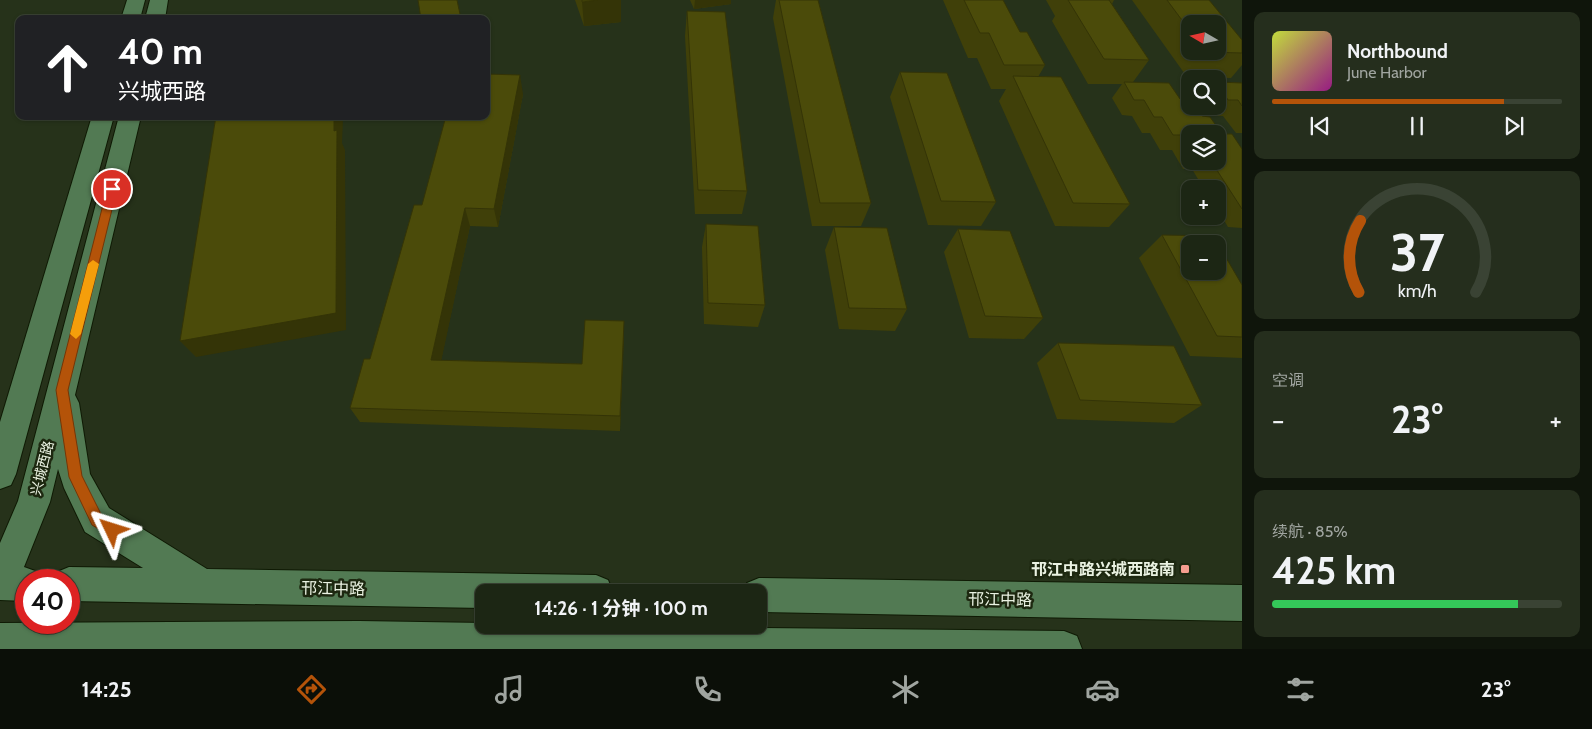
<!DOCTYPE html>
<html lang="zh">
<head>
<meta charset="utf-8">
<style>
	body { margin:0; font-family:Cabin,"Noto Sans SC",sans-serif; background:#252e1d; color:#f1f3f6; height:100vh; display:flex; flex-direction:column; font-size:19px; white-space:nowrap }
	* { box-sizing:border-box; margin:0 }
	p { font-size:16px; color:#a0a5a0 }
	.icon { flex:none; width:28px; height:28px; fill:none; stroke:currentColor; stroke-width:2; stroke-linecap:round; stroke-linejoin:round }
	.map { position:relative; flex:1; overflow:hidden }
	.side { display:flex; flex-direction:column; gap:12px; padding:12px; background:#0f150b; width:350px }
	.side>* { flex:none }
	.banner { position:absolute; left:15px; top:15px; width:475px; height:105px; border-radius:10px; box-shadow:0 1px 4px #0004,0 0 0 1px #3a4334; background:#202124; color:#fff; overflow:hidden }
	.needle { width:32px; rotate:279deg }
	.controls { position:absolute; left:1181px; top:15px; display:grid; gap:10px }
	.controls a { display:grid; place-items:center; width:45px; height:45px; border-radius:10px; background:#1c2614; box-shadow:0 1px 4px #0004,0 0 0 1px #3a4334; font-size:25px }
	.speed { position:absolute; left:15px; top:569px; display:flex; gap:10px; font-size:25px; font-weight:700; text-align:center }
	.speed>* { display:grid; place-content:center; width:65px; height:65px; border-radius:50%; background:#1c2614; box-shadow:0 1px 4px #0004,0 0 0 1px #3a4334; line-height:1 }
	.speed .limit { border:8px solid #d22; background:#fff; color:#111 }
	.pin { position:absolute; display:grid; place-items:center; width:42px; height:42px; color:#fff; margin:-21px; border:2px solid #fff; border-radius:50%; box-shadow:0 1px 5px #0007 }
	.me { position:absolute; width:55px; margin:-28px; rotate:311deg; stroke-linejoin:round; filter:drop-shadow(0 0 4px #0008) }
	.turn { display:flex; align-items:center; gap:18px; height:105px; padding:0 20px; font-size:22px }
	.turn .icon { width:65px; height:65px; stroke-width:2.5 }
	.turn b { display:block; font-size:35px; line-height:42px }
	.big { font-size:38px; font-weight:700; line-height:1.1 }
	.side .tile { flex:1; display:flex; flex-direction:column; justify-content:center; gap:8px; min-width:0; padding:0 18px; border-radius:10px; background:#252e1d }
	.side .dial { align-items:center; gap:0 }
	.dial svg { height:130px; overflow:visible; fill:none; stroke:#3a4334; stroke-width:7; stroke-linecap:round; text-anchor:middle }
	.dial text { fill:#f1f3f6; stroke:none }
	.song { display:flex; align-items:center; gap:15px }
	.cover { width:60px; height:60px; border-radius:8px; background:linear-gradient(135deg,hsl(70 70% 55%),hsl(310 70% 35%)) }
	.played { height:5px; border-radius:2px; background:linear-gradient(90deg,#b45309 80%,#3a4334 80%) }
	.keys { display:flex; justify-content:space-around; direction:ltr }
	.heat { display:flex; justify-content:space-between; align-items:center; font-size:28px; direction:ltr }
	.charge { height:8px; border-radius:4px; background:linear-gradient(90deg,#34c759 85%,#3a4334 0) }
	.trip { position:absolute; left:475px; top:584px; width:292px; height:50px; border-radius:10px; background:#1c2614; box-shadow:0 1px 4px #0004,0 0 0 1px #3a4334; font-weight:700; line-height:50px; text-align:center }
	.tab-bar { display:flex; height:80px; justify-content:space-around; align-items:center; background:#0b0f08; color:#a0a5a0 }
	.tab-bar .icon { width:35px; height:35px }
	.tab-bar .current { color:#b45309 }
	.tab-bar b { font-size:22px; color:#f1f3f6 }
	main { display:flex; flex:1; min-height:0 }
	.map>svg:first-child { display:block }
</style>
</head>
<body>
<main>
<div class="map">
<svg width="1242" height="649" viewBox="0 0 1242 649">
	<rect width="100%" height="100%" fill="#26321a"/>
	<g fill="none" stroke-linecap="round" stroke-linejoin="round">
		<defs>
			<g id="secondary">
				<polygon points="127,0 145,0 140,19 121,19"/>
				<polygon points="150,0 168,0 165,19 145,19"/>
				<polygon points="92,116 114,116 16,474 11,485 0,489 0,422"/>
				<polygon points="119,116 141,116 75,395 79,403 90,474 109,508 207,569 596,575 608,580 613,592 484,592 484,608 69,601 69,580 53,580 57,572 69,567 143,568 85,532 64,488 58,469 50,502 24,567 38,572 42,580 26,580 26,601 0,600 0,543 18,501"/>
				<polygon points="759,578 1242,585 1242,621 759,612 759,592 743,592 747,583"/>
				<polygon points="359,621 484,623 484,625 1064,631 1077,636 1082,649 0,649 0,623"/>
			</g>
		</defs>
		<use href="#secondary" stroke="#0f1a04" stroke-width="2"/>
		<use href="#secondary" fill="#527a53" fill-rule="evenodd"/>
	</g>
	<g fill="#404009" fill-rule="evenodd">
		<polygon points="575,0 621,0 621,22 584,26"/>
		<polygon points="690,0 731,0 731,4 694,9"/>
		<polygon points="776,0 818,0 871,203 861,226 812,226 773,18"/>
		<polygon points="943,0 1003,0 1020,32 1045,65 1038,77 1130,204 1109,227 1055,226 999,101 1006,89 991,89 977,58 968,58"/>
		<path d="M1046 0H1114L1112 4 1149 60 1133 82 1180 99 1202 116 1222 134 1242 149V228L1228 227 1218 210V189H1204L1192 169H1183L1172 150H1160L1150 133H1142L1132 116 1122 115 1112 98 1122 84H1088L1052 21 1055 16ZM1190 134 1218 161H1190Z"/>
		<path d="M1132 0H1209L1242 40V65L1231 78 1187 77ZM1190 24 1218 51H1190Z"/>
		<polygon points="687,11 747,191 742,214 695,214 685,36"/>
		<polygon points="900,72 996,202 981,226 928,225 890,97"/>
		<polygon points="1218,82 1242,83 1242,133 1236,133 1223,116 1214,116 1208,106 1218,106"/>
		<polygon points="523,94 498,227 470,226 441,360 582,364 624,321 620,431 360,422 350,408 370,359 422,205"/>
		<polygon points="706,224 765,305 758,327 704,324 702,247"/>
		<polygon points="834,227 907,309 895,331 839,329 825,250"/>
		<polygon points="958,229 1043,318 1024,339 969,338 944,252"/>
		<polygon points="1162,235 1242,285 1242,358 1190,356 1139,258"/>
		<polygon points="1058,343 1202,405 1174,423 1057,419 1037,363"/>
	</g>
	<g fill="#343407">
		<polygon points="598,0 621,0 621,22 584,26 582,2"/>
		<polygon points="695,0 731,0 731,4 694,9"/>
		<polygon points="520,75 523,94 498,227 494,209"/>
		<polygon points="334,116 342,116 343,118 342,143 345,150 346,330 196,357 180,341 334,131"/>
		<polygon points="465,208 470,226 438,376 431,360"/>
		<polygon points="624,321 624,338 620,431 620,416"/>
	</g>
	<g fill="#4b4b0a" stroke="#343407">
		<polygon points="418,0 457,0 461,19 421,19"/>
		<polygon points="582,0 598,0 582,2"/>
		<polygon points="779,0 818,0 871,203 820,203"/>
		<polygon points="964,0 1003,0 1020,32 1027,32 1045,65 1004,65 989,33 980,33"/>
		<polygon points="1068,0 1109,0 1149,60 1104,59"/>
		<polygon points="1167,0 1209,0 1242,40 1242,53 1206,52 1206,51 1218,51 1218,24 1190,24 1190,31"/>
		<polygon points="687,11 725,12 747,191 698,190"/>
		<polygon points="900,72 947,73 996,202 941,201"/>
		<polygon points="486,74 520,75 494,209 465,208 431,360 582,364 585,320 624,321 620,416 350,408 364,359 370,359 414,205 422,205 446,116 486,116"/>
		<polygon points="1013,76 1061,77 1130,204 1073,203"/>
		<polygon points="1124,82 1169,83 1180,99 1190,99 1190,106 1195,106 1202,116 1210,117 1222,134 1232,134 1242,149 1242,209 1211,161 1218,161 1218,134 1190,134 1190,142 1186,135 1173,135 1162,117 1154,117 1144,100 1134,100"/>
		<polygon points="1218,82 1242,83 1242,106 1238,100 1228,100 1218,85"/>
		<polygon points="216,116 334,116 334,131 337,130 336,313 180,341"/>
		<polygon points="706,224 758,226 765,305 708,303"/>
		<polygon points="834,227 887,228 907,309 849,308"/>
		<polygon points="958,229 1010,231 1043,318 985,316"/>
		<polygon points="1162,235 1213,236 1217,244 1190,244 1190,271 1218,271 1218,244 1242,285 1242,337 1217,336"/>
		<polygon points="1058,343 1174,346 1202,405 1080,400"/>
	</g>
	<polygon fill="#b45309" stroke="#753606" points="112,186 117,189 68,390 82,476 102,516 117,525 119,530 117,535 112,537 92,525 69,477 56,390 107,189"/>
	<polygon fill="#f59e0b" points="93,260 99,264 81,334 76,339 70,334 88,264"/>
	<rect fill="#f59d8f" stroke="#1d2810" stroke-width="2" x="1180" y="564" width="10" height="10" rx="2.5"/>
	<g text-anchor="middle" stroke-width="5" stroke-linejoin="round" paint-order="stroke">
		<g font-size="14" fill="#eaf2e2" stroke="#1d2810">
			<text transform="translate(42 468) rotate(-76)" y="5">兴城西路</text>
		</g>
		<g font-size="16" font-weight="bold" fill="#eaf2e2" stroke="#1d2810" text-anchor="end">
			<text x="1175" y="575">邗江中路兴城西路南</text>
		</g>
		<g font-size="16" fill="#eaf2e2" stroke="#1d2810">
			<text transform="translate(333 588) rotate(1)" y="6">邗江中路</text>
			<text transform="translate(1000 599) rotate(1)" y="6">邗江中路</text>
		</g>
	</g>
</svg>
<div class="controls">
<a><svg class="needle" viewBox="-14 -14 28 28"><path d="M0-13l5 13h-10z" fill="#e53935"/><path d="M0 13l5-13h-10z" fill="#a0a5a0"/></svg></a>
<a><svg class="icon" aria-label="search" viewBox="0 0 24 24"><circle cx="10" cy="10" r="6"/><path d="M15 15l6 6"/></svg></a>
<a><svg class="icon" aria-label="layers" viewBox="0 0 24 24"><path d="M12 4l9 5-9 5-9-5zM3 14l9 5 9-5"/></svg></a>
<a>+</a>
<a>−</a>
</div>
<div class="speed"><div class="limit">40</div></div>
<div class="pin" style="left:112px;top:189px;background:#d93025"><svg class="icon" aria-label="arrive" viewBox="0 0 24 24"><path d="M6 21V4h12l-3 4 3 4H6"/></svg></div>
<svg class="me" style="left:112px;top:530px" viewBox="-20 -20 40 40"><path d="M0-17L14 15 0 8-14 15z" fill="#b45309" stroke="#fff" stroke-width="4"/></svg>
<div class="trip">14:26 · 1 分钟 · 100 m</div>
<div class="banner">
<div class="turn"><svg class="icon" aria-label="ahead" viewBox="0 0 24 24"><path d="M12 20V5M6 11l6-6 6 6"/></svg><div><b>40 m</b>兴城西路</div></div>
</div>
</div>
<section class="side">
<div class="tile">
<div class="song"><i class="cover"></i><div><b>Northbound</b><p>June Harbor</p></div></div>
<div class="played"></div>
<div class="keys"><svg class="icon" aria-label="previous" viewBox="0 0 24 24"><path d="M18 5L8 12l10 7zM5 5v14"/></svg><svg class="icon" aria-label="pause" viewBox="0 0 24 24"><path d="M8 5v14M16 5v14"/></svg><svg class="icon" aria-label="next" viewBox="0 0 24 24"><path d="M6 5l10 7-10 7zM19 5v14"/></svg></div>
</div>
<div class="tile dial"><svg viewBox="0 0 100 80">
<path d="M14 69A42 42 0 1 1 86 69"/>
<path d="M14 69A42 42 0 0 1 15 25" stroke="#b45309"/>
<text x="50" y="56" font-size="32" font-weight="700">37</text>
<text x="50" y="72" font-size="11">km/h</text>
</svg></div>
<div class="tile"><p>空调</p>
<div class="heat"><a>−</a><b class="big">23°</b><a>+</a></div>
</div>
<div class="tile"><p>续航 · 85%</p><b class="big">425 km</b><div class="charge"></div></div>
</section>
</main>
<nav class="tab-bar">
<b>14:25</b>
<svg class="icon current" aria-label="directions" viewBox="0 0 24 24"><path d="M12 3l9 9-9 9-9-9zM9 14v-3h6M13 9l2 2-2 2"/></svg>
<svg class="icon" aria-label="music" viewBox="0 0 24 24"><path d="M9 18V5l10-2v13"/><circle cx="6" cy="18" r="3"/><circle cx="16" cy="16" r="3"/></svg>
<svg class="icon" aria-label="phone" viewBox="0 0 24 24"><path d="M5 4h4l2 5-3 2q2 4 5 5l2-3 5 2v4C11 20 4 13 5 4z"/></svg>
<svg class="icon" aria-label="climate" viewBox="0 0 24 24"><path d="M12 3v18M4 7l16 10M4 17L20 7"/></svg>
<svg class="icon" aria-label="car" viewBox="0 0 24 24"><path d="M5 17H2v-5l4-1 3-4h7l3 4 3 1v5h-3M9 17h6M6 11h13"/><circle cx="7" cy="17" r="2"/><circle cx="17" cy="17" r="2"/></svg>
<svg class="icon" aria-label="filters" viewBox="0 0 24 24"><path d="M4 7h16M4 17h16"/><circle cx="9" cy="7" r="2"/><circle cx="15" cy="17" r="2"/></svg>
<b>23°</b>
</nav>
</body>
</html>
